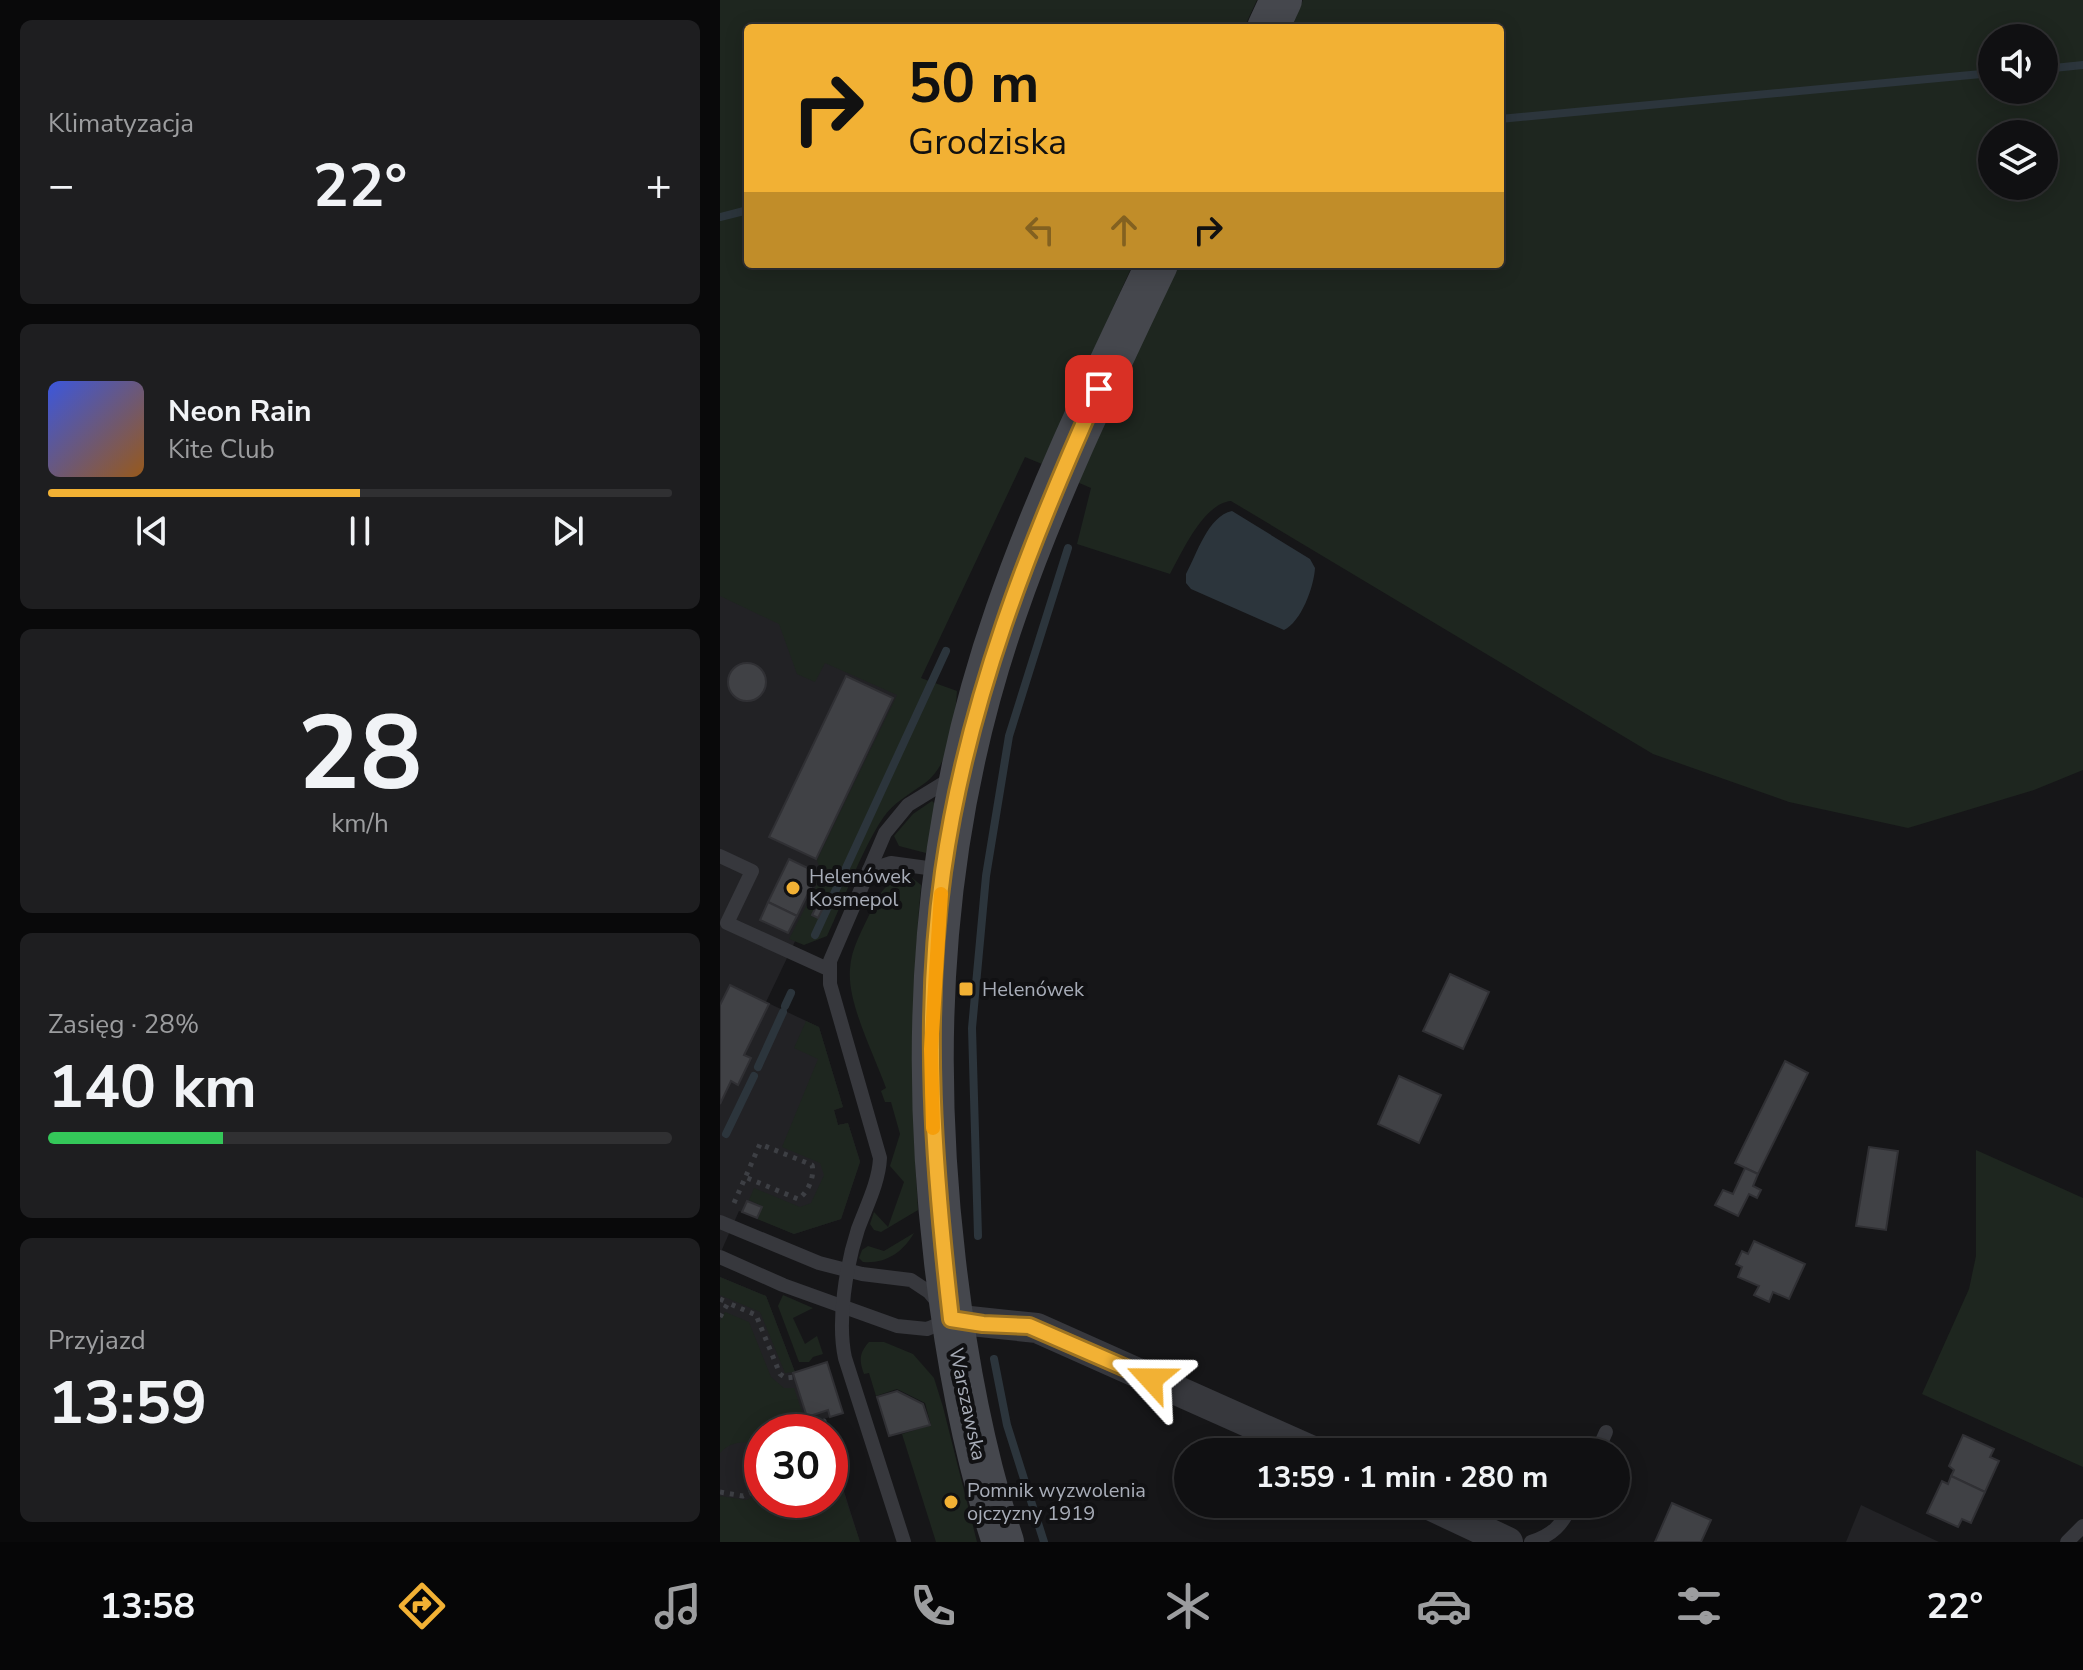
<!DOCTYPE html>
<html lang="pl">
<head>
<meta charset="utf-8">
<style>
	body { margin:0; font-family:"Nunito Sans",sans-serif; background:#1e1e20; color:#f1f3f6; height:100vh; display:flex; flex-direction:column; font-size:30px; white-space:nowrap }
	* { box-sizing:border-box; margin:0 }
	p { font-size:26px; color:#9c9d9f }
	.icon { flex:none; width:44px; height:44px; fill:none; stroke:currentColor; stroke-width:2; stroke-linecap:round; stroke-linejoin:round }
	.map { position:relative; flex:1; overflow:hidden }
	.sheet { display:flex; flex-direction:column; gap:20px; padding:20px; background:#09090a; width:720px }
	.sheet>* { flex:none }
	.top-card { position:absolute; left:24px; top:24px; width:760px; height:244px; border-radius:8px; box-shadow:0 4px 20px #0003,0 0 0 2px #303032; background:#f2b134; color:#111; overflow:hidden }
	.fabs { position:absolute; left:1258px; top:24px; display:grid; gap:16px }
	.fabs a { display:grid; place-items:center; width:80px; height:80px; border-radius:50%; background:#101012; box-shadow:0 4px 20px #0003,0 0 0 2px #303032; font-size:40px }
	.speed { position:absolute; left:24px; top:1414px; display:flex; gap:16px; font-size:40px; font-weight:700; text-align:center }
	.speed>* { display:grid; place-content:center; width:104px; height:104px; border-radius:50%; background:#101012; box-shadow:0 4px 20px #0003,0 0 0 2px #303032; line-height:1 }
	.speed .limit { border:12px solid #d22; background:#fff; color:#111 }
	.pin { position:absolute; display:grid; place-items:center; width:68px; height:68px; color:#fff; margin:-34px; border-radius:16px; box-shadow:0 4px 12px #0006 }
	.me { position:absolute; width:88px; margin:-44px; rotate:294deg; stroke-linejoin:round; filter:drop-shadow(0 0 6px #0008) }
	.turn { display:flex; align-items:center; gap:28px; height:168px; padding:0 32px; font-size:36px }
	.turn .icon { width:104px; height:104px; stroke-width:2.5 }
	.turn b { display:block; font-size:56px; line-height:68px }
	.lanes { display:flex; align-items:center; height:76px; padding:0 32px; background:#0003; justify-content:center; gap:40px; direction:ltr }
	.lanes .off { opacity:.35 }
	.big { font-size:60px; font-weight:700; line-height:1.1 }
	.sheet .tile { flex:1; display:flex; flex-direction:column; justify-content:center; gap:12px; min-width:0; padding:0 28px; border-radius:12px; background:#1e1e20 }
	.sheet .dial { align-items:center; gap:0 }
	.dial b { font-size:104px; line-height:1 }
	.song { display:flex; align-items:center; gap:24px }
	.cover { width:96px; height:96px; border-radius:12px; background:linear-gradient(135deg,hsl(230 70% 55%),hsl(30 70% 35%)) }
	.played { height:8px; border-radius:4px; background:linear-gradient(90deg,#f2b134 50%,#303032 50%) }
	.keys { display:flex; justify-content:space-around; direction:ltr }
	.heat { display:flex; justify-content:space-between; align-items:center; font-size:44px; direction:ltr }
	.charge { height:12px; border-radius:6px; background:linear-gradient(90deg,#34c759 28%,#303032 0) }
	.trip { position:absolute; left:454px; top:1438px; width:456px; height:80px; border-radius:40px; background:#101012; box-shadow:0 4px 20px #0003,0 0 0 2px #303032; font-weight:700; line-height:80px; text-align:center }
	.tab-bar { display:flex; height:128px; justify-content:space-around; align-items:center; background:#060607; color:#9c9d9f }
	.tab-bar .icon { width:56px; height:56px }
	.tab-bar .current { color:#f2b134 }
	.tab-bar b { font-size:36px; color:#f1f3f6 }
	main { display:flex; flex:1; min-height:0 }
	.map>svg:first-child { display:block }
</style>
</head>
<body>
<main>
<section class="sheet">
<div class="tile"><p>Klimatyzacja</p>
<div class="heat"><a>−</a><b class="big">22°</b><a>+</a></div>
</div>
<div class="tile">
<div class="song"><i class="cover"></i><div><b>Neon Rain</b><p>Kite Club</p></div></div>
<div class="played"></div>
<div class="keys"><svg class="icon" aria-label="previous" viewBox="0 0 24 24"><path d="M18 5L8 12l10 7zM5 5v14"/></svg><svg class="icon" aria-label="pause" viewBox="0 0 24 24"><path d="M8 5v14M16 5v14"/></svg><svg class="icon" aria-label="next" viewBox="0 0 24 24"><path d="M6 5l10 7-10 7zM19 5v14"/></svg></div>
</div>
<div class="tile dial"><b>28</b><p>km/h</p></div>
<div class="tile"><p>Zasięg · 28%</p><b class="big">140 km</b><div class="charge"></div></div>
<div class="tile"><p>Przyjazd</p><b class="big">13:59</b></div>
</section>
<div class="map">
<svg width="1363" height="1542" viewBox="0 0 1363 1542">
	<rect width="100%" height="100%" fill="#161618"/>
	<g fill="#222225">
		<polygon points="0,584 201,678 46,1002 99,1027 123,1107 114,1110 118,1125 128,1123 140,1161 121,1219 74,1234 19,1211 0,1254"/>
		<polygon points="0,1277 46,1296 75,1372 87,1417 108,1410 110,1417 101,1420 105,1432 42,1432 42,1500 110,1500 110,1447 140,1542 0,1542"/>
		<polygon points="1141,1505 1219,1542 1126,1542"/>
	</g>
	<g fill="#1e261f" fill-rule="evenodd">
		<path d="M0 0H537L524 28H28V264H413L322 464 305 457 201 678 237 691C235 720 230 765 205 783 190 794 174 802 163 818 141 851 124 900 107 936L84 945 69 939 102 875 97 860 177 695 105 663 95 682 77 674 59 624 0 596Z"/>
		<path d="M583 0H1363V770L1314 790 1188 828 1069 802 933 754 511 501C484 503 462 552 450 574L357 544 371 488 357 482 458 264H780V28H570ZM1272 38H1324V90H1272ZM1272 134H1324V186H1272Z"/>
		<polygon points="212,801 217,806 206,853 179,846 174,836 193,814"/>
		<path d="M191 877 201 885C191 994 191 1101 198 1210L161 1232 154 1230 150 1224 154 1212 168 1227 184 1182 170 1166 180 1134 171 1102H165L161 1091 166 1088C154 1054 127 1003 130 969 131 948 143 929 151 911 161 891 167 879 191 877Z"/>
		<polygon points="86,1021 99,1027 123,1107 114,1110 118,1125 128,1123 140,1162 121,1219 74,1234 37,1219 42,1206 29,1200 34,1188 80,1207 91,1203 104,1175 100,1163 62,1147 98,1059 74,1048"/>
		<polygon points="1256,1150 1363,1198 1363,1467 1202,1394 1249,1289 1256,1256"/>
		<path d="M194 1233C183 1252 166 1264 143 1262L139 1258 142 1250 148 1246 164 1251Z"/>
		<polygon points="0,1277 46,1296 75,1372 65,1373 40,1312 0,1295"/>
		<polygon points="63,1295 93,1308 73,1318 85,1344 97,1336 103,1354 93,1357 89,1362 79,1362 58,1306"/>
		<path d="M5 1312 29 1322 51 1377 64 1388H74L86 1424 54 1432H42V1442C25 1443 12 1439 0 1453V1321Z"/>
		<path d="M149 1342H164L193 1354 214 1378 223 1407 257 1542H216L182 1434 211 1425 205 1403 177 1389 156 1396 149 1373 144 1374C139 1361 139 1353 149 1342Z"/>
		<polygon points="110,1452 140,1542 0,1542 0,1496 26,1500 42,1493 42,1500 110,1500"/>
	</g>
	<path fill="#2c353c" d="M512 511 590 559 595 568C594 587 581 622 564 630L471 589 466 583V574C477 554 488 516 512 511Z"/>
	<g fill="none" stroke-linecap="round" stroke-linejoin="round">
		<g stroke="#2c353c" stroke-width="8">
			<polyline points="1324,69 1363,65"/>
			<polyline points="780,119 1272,73"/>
			<polyline points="0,217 28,210"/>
			<polyline points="95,935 226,651"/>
			<polyline points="65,1006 71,993"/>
			<polyline points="38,1067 63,1012"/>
			<polyline points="6,1134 34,1076"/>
			<polyline points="258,1236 252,1028 266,876 289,736 348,548"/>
			<polyline points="274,1359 287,1425 324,1542"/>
		</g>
	</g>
	<g fill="#404145" stroke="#303034" stroke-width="2">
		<circle cx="27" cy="682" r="19"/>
		<polygon points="126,676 173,698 96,859 49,837"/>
		<polygon points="69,859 98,873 77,916 48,902"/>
		<polygon points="99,901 105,904 98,918 92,915"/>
		<polygon points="48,902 77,916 68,933 40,920"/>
		<polygon points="730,974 769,992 743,1049 703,1031"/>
		<polygon points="10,985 49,1004 24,1055 31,1058 18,1085 11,1081 0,1104 0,1005"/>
		<polygon points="1065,1061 1088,1073 1038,1174 1015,1163"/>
		<polygon points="679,1076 721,1095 699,1143 658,1124"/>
		<polygon points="1149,1147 1178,1151 1166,1230 1136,1226"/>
		<polygon points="1025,1168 1038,1174 1033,1186 1041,1190 1037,1198 1029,1194 1018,1216 995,1205 1003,1190 1013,1194"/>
		<polygon points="27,1201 42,1207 37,1218 22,1212"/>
		<polygon points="1034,1241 1085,1264 1069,1299 1053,1292 1049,1302 1034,1295 1039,1286 1018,1277 1022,1267 1016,1264 1022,1251 1028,1254"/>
		<polygon points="107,1362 123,1413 110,1417 108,1410 87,1417 73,1373"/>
		<polygon points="177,1391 203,1404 210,1425 169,1436 157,1397"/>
		<polygon points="1243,1435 1274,1449 1270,1457 1279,1461 1265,1492 1231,1476 1234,1470 1229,1466"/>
		<polygon points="1231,1476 1265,1492 1251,1523 1242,1519 1238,1527 1207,1513 1222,1481 1228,1484"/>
		<polygon points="952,1503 991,1520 981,1542 935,1542"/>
	</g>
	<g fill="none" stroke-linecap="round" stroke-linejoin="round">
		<g stroke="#3d3f44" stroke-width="5" stroke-dasharray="4 6" stroke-linecap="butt">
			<path d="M14 1203 40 1144 92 1165C95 1176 88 1193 78 1199L25 1177"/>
			<polyline points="0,1299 8,1303"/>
			<polyline points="0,1317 8,1303 36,1315 60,1374 66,1378 75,1377"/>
			<polyline points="76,1432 104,1421 105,1425"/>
			<polyline points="0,1492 23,1496 42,1488"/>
		</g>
		<g stroke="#37383d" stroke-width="14">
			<polyline points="0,856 32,871 7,923 110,970"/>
			<polyline points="149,870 171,863 222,870"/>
			<polyline points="0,1222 99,1263 142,1274 191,1280 209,1292 220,1305"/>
			<polyline points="0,1257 63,1285 177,1326 207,1329 229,1320"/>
			<polyline points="877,1452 886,1432"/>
			<path d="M184 1542 125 1358C117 1321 126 1266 138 1229 146 1207 159 1182 160 1158L110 984V961L165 833 188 805 232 778"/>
			<path d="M811 1542C833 1535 842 1525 852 1504"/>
			<polyline points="1347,1542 1363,1526"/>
		</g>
		<g stroke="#37383d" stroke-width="30">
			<polyline points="231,1319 317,1328 595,1452"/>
			<polyline points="707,1504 788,1542"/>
		</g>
		<g stroke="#45474d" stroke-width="42">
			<polyline points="548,28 561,0"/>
			<path d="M283 1542C253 1451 236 1357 225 1262 199 1041 212 824 286 612 327 493 383 378 437 264"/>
		</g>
	</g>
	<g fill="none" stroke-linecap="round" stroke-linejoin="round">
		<defs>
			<path id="route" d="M379 389C309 544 247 702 223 872 202 1020 214 1170 231 1319L263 1324 309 1326 431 1379"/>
		</defs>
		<use href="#route" stroke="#9d7322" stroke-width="20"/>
		<use href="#route" stroke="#f2b134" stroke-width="14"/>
		<polyline stroke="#f59e0b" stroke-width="14" points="213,1128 211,1049 221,894"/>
	</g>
	<g fill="#f2b134" stroke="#111113" stroke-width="3">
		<circle cx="73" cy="888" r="8"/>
		<rect x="238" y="981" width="16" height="16" rx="4"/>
		<circle cx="231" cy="1502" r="8"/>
	</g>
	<g text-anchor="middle" stroke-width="8" stroke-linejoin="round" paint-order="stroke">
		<g font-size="20" fill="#a8adb8" stroke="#111113" text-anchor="start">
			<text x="89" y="883">Helenówek<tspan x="89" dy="23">Kosmepol</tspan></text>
			<text x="262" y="996">Helenówek</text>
			<text x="247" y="1497">Pomnik wyzwolenia<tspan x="247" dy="23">ojczyzny 1919</tspan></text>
		</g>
		<g font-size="20" fill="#a8adb8" stroke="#111113">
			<text transform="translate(248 1404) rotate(78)" y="7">Warszawska</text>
		</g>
	</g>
</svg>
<div class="fabs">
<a><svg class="icon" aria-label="sound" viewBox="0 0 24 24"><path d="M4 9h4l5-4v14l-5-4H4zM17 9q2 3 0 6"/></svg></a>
<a><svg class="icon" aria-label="layers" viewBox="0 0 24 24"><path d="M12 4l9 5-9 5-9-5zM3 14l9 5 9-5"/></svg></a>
</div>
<div class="speed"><div class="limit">30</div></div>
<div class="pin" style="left:379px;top:389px;background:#d93025"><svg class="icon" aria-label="arrive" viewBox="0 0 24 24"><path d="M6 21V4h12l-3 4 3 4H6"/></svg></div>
<svg class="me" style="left:431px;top:1379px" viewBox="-20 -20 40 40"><path d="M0-17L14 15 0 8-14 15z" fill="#f2b134" stroke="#fff" stroke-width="4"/></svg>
<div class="trip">13:59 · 1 min · 280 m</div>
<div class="top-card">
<div class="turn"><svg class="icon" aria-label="right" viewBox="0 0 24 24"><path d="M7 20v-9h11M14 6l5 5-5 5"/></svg><div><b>50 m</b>Grodziska</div></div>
<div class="lanes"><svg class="icon off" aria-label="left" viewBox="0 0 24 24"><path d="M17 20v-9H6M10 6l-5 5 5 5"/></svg><svg class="icon off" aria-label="ahead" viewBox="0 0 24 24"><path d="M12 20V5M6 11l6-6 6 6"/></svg><svg class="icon" aria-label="right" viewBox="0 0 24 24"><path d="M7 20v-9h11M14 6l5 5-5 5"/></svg></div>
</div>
</div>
</main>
<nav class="tab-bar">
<b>13:58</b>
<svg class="icon current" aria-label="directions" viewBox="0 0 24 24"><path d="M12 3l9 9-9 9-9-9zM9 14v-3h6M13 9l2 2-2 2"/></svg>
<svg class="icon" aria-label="music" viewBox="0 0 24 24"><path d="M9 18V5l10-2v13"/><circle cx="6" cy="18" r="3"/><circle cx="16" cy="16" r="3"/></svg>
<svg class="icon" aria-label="phone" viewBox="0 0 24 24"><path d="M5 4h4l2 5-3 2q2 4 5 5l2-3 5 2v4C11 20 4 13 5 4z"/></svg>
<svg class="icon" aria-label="climate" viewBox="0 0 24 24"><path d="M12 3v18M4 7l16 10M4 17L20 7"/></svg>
<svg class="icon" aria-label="car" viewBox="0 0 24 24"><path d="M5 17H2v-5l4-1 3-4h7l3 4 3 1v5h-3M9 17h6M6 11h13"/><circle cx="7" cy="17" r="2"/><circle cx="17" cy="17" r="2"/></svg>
<svg class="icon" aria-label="filters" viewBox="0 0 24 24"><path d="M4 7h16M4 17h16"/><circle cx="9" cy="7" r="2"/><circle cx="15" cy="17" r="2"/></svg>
<b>22°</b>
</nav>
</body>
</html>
